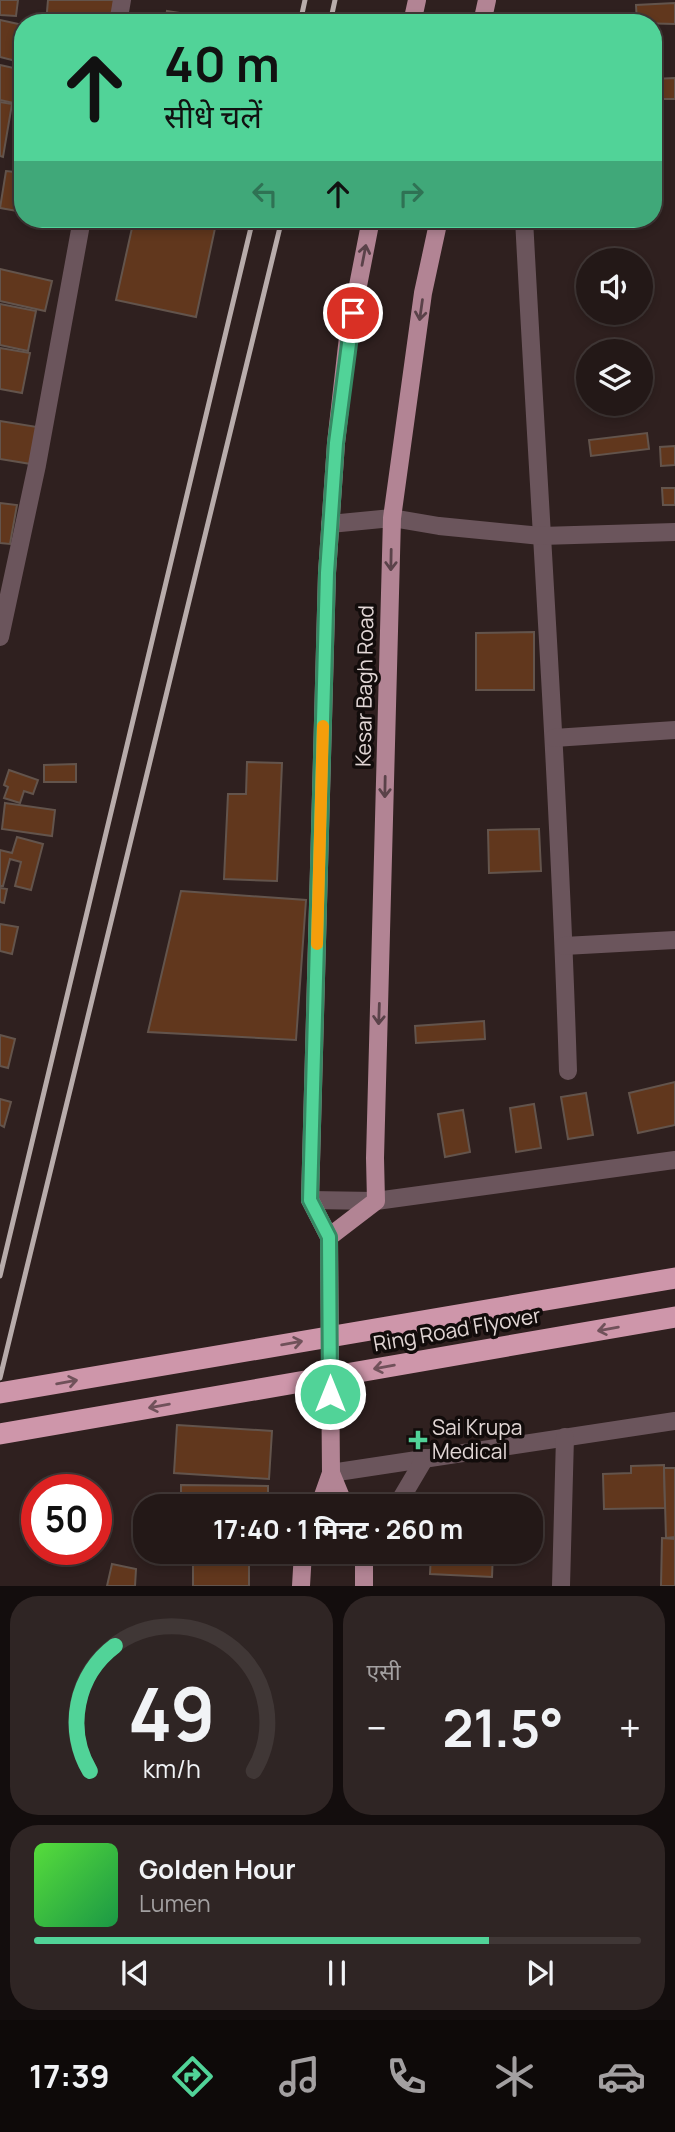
<!DOCTYPE html>
<html lang="hi">
<head>
<meta charset="utf-8">
<style>
	body { margin:0; font-family:Manrope,"Noto Sans Devanagari",sans-serif; background:#2f2524; color:#f1f3f6; height:100vh; display:flex; flex-direction:column; font-size:26px; white-space:nowrap }
	* { box-sizing:border-box; margin:0 }
	p { font-size:23px; color:#a3a0a1 }
	.icon { flex:none; width:38px; height:38px; fill:none; stroke:currentColor; stroke-width:2; stroke-linecap:round; stroke-linejoin:round }
	.map { position:relative; height:1586px; overflow:hidden }
	.panel { display:flex; flex-direction:column; gap:10px; padding:10px; background:#130d0d; flex:1 }
	.panel>* { flex:none }
	.banner { position:absolute; left:14px; top:14px; width:648px; height:214px; border-radius:28px; box-shadow:0 4px 10px #0003,0 0 0 2px #403736; background:#51d398; color:#111; overflow:hidden }
	.controls { position:absolute; left:576px; top:248px; display:grid; gap:14px }
	.controls a { display:grid; place-items:center; width:77px; height:77px; border-radius:50%; background:#231817; box-shadow:0 4px 10px #0003,0 0 0 2px #403736; font-size:35px }
	.speed { position:absolute; left:21px; top:1474px; display:flex; gap:14px; font-size:35px; font-weight:700; text-align:center }
	.speed>* { display:grid; place-content:center; width:91px; height:91px; border-radius:50%; background:#231817; box-shadow:0 4px 10px #0003,0 0 0 2px #403736; line-height:1 }
	.speed .limit { border:10px solid #d22; background:#fff; color:#111 }
	.pin { position:absolute; display:grid; place-items:center; width:60px; height:60px; color:#fff; margin:-30px; border:4px solid #fff; border-radius:50%; box-shadow:0 2px 7px #0007 }
	.me { position:absolute; width:77px; margin:-38px; rotate:0deg; stroke-linejoin:round; filter:drop-shadow(0 0 5px #0008) }
	.turn { display:flex; align-items:center; gap:24px; height:147px; padding:0 35px; font-size:32px }
	.turn .icon { width:91px; height:91px; stroke-width:2.5 }
	.turn b { display:block; font-size:49px; line-height:60px }
	.lanes { display:flex; align-items:center; height:66px; padding:0 35px; background:#0003; justify-content:center; gap:35px; direction:ltr }
	.lanes .off { opacity:.35 }
	.big { font-size:52px; font-weight:700; line-height:1.1 }
	.panel .tile { flex:1; display:flex; flex-direction:column; justify-content:center; gap:10px; min-width:0; padding:0 24px; border-radius:28px; background:#2f2524 }
	.panel .dial { align-items:center; gap:0 }
	.dial svg { height:182px; overflow:visible; fill:none; stroke:#403736; stroke-width:7; stroke-linecap:round; text-anchor:middle }
	.dial text { fill:#f1f3f6; stroke:none }
	.song { display:flex; align-items:center; gap:21px }
	.cover { width:84px; height:84px; border-radius:10px; background:linear-gradient(135deg,hsl(110 70% 55%),hsl(140 70% 35%)) }
	.played { height:7px; border-radius:4px; background:linear-gradient(90deg,#51d398 75%,#403736 75%) }
	.keys { display:flex; justify-content:space-around; direction:ltr }
	.heat { display:flex; justify-content:space-between; align-items:center; font-size:38px; direction:ltr }
	.panel .tiles { flex:1; display:grid; gap:10px; grid-template-columns:1fr 1fr }
	.tile:last-child { grid-column:span 2 }
	.trip { position:absolute; left:133px; top:1494px; width:410px; height:70px; border-radius:28px; background:#231817; box-shadow:0 4px 10px #0003,0 0 0 2px #403736; font-weight:700; line-height:70px; text-align:center }
	.menu { display:flex; height:112px; justify-content:space-around; align-items:center; background:#0e0a09; color:#a3a0a1 }
	.menu .icon { width:49px; height:49px }
	.menu .selected { color:#51d398 }
	.menu b { font-size:32px; color:#f1f3f6 }
	.map>svg:first-child { display:block }
</style>
</head>
<body>
<div class="map">
<svg width="675" height="1586" viewBox="0 0 675 1586">
	<rect width="100%" height="100%" fill="#2f201f"/>
	<g fill="#61371d" stroke="#63544c" stroke-width="2">
		<polygon points="0,0 18,0 16,16 0,15"/>
		<polygon points="48,0 114,0 112,23 46,23"/>
		<polygon points="675,3 675,24 637,23 636,5"/>
		<polygon points="167,11 218,19 217,23 165,23"/>
		<polygon points="0,20 23,25 16,61 0,57"/>
		<polygon points="0,65 23,70 18,104 0,100"/>
		<polygon points="675,78 675,99 653,99 653,79"/>
		<polygon points="0,102 12,104 3,157 0,156"/>
		<polygon points="23,146 23,170 19,169"/>
		<polygon points="6,171 23,173 23,212 0,208"/>
		<polygon points="134,219 217,219 196,317 116,300"/>
		<polygon points="0,269 52,281 45,311 0,301"/>
		<polygon points="0,304 36,311 28,351 0,345"/>
		<polygon points="0,348 30,353 22,393 0,389"/>
		<polygon points="642,351 646,370 640,371 640,352 638,352"/>
		<polygon points="588,359 588,378 585,379 582,360"/>
		<polygon points="0,421 37,427 31,464 0,459"/>
		<polygon points="647,433 649,449 591,456 589,440"/>
		<polygon points="675,446 675,465 661,466 660,447"/>
		<polygon points="662,488 675,488 675,505 663,505"/>
		<polygon points="0,503 17,505 10,544 0,543"/>
		<polygon points="534,632 534,690 476,690 476,633"/>
		<polygon points="247,762 282,763 277,881 224,879 228,794 246,794"/>
		<polygon points="76,764 76,782 44,782 44,765"/>
		<polygon points="9,770 38,780 33,794 24,791 20,803 4,798 8,787 4,785"/>
		<polygon points="5,803 55,810 52,836 2,829"/>
		<polygon points="539,829 541,871 489,873 488,830"/>
		<polygon points="17,837 43,844 31,890 15,886 21,862 10,859 3,886 0,886 0,850 12,853"/>
		<polygon points="0,888 7,889 4,903 0,902"/>
		<polygon points="181,891 306,900 296,1040 148,1032"/>
		<polygon points="0,924 18,927 12,954 0,951"/>
		<polygon points="484,1021 485,1039 416,1043 415,1026"/>
		<polygon points="0,1035 15,1039 8,1068 0,1066"/>
		<polygon points="675,1082 675,1125 638,1133 629,1093"/>
		<polygon points="586,1093 593,1135 568,1139 561,1097"/>
		<polygon points="0,1099 11,1102 4,1127 0,1125"/>
		<polygon points="534,1104 541,1148 516,1152 510,1108"/>
		<polygon points="463,1110 470,1152 445,1157 438,1114"/>
		<polygon points="177,1425 272,1431 269,1479 174,1473"/>
		<polygon points="664,1465 665,1508 604,1509 603,1474 631,1473 631,1466"/>
		<polygon points="664,1468 675,1468 675,1537 666,1538"/>
		<polygon points="181,1485 268,1486 268,1507 181,1507"/>
		<polygon points="434,1502 494,1504 494,1507 433,1507"/>
		<polygon points="662,1538 675,1539 675,1586 661,1586"/>
		<polygon points="431,1552 493,1552 492,1577 430,1574"/>
		<polygon points="249,1557 249,1586 193,1586 193,1558"/>
		<polygon points="112,1564 136,1569 135,1586 107,1586"/>
	</g>
	<g fill="none" stroke-linecap="round" stroke-linejoin="round">
		<g stroke="#6b555c" stroke-width="18">
			<polyline points="118,23 122,0"/>
			<path d="M524 219C539 503 559 786 568 1071"/>
			<polyline points="330,524 392,518 439,526 541,536 675,532"/>
			<polyline points="0,637 37,465 82,219"/>
			<polyline points="554,738 675,730"/>
			<polyline points="564,946 675,940"/>
			<polyline points="310,1200 376,1201 675,1160"/>
			<polyline points="331,1473 675,1421"/>
			<polyline points="396,1507 425,1458"/>
			<polyline points="561,1586 565,1437"/>
		</g>
		<g stroke="#b28494" stroke-width="18">
			<polyline points="412,23 417,0"/>
			<polyline points="482,23 487,0"/>
			<polyline points="371,219 348,337 336,443 327,573 310,1200 329,1237 376,1201 375,1158 392,518 423,293 439,219"/>
			<polyline points="331,1473 345,1507"/>
			<polyline points="319,1507 331,1473 329,1237"/>
			<polyline points="364,1552 364,1586"/>
			<polyline points="301,1586 303,1552"/>
		</g>
		<g stroke="#ce96aa" stroke-width="21">
			<polyline points="0,1393 675,1278"/>
			<polyline points="0,1434 675,1317"/>
		</g>
		<g stroke="#b8acab" stroke-width="5">
			<polyline points="300,23 305,0"/>
			<polyline points="330,23 335,0"/>
			<polyline points="0,1276 253,219"/>
			<polyline points="0,1378 282,219"/>
		</g>
	</g>
	<defs><path id="oneway-shaft" d="M-6 0H5M1.5-3L5.5 0L1.5 3" fill="none" stroke-width="1.6" stroke-linecap="round" stroke-linejoin="round" transform="scale(1.75)"/></defs>
	<g stroke="#5a4249">
		<use href="#oneway-shaft" transform="translate(364 255) rotate(-79)"/>
		<use href="#oneway-shaft" transform="translate(421 310) rotate(98)"/>
		<use href="#oneway-shaft" transform="translate(391 560) rotate(91)"/>
		<use href="#oneway-shaft" transform="translate(385 787) rotate(91)"/>
		<use href="#oneway-shaft" transform="translate(379 1014) rotate(92)"/>
	</g>
	<g stroke="#70515a">
		<use href="#oneway-shaft" transform="translate(608 1329) rotate(170)"/>
		<use href="#oneway-shaft" transform="translate(292 1343) rotate(-10)"/>
		<use href="#oneway-shaft" transform="translate(384 1367) rotate(170)"/>
		<use href="#oneway-shaft" transform="translate(67 1382) rotate(-10)"/>
		<use href="#oneway-shaft" transform="translate(159 1406) rotate(170)"/>
	</g>
	<g fill="none" stroke-linecap="round" stroke-linejoin="round">
		<defs>
			<polyline id="route" points="330,1394 329,1237 310,1200 327,573 336,443 353,313"/>
		</defs>
		<use href="#route" stroke="#358963" stroke-width="18"/>
		<use href="#route" stroke="#51d398" stroke-width="12"/>
		<polyline stroke="#f59e0b" stroke-width="12" points="317,944 323,726"/>
	</g>
	<path fill="#51d398" stroke="#120c0b" stroke-width="2.5" d="M414.5 1429.5h7v7h7v7h-7v7h-7v-7h-7v-7h7z"/>
	<g text-anchor="middle" stroke-width="7" stroke-linejoin="round" paint-order="stroke">
		<g font-size="21" fill="#e2d7d6" stroke="#120c0b">
			<text transform="translate(365 686) rotate(-89)" y="7">Kesar Bagh Road</text>
			<text transform="translate(457 1330) rotate(-10)" y="7">Ring Road Flyover</text>
		</g>
		<g font-size="21" fill="#e2d7d6" stroke="#120c0b" text-anchor="start">
			<text x="432" y="1435">Sai Krupa<tspan x="432" dy="24">Medical</tspan></text>
		</g>
	</g>
</svg>
<div class="controls">
<a><svg class="icon" aria-label="sound" viewBox="0 0 24 24"><path d="M4 9h4l5-4v14l-5-4H4zM17 9q2 3 0 6"/></svg></a>
<a><svg class="icon" aria-label="layers" viewBox="0 0 24 24"><path d="M12 4l9 5-9 5-9-5zM3 14l9 5 9-5"/></svg></a>
</div>
<div class="speed"><div class="limit">50</div></div>
<div class="pin" style="left:353px;top:313px;background:#d93025"><svg class="icon" aria-label="arrive" viewBox="0 0 24 24"><path d="M6 21V4h12l-3 4 3 4H6"/></svg></div>
<svg class="me" style="left:330px;top:1394px" viewBox="-20 -20 40 40"><circle r="17" fill="#51d398" stroke="#fff" stroke-width="3"/><path d="M0-11L8 9 0 5-8 9z" fill="#fff"/></svg>
<div class="trip">17:40 · 1 मिनट · 260 m</div>
<div class="banner">
<div class="turn"><svg class="icon" aria-label="ahead" viewBox="0 0 24 24"><path d="M12 20V5M6 11l6-6 6 6"/></svg><div><b>40 m</b>सीधे चलें</div></div>
<div class="lanes"><svg class="icon off" aria-label="left" viewBox="0 0 24 24"><path d="M17 20v-9H6M10 6l-5 5 5 5"/></svg><svg class="icon" aria-label="ahead" viewBox="0 0 24 24"><path d="M12 20V5M6 11l6-6 6 6"/></svg><svg class="icon off" aria-label="right" viewBox="0 0 24 24"><path d="M7 20v-9h11M14 6l5 5-5 5"/></svg></div>
</div>
</div>
<section class="panel">
<div class="tiles">
<div class="tile dial"><svg viewBox="0 0 100 80">
<path d="M14 69A42 42 0 1 1 86 69"/>
<path d="M14 69A42 42 0 0 1 25 14" stroke="#51d398"/>
<text x="50" y="56" font-size="32" font-weight="700">49</text>
<text x="50" y="72" font-size="11">km/h</text>
</svg></div>
<div class="tile"><p>एसी</p>
<div class="heat"><a>−</a><b class="big">21.5°</b><a>+</a></div>
</div>
<div class="tile">
<div class="song"><i class="cover"></i><div><b>Golden Hour</b><p>Lumen</p></div></div>
<div class="played"></div>
<div class="keys"><svg class="icon" aria-label="previous" viewBox="0 0 24 24"><path d="M18 5L8 12l10 7zM5 5v14"/></svg><svg class="icon" aria-label="pause" viewBox="0 0 24 24"><path d="M8 5v14M16 5v14"/></svg><svg class="icon" aria-label="next" viewBox="0 0 24 24"><path d="M6 5l10 7-10 7zM19 5v14"/></svg></div>
</div>
</div>
</section>
<nav class="menu">
<b>17:39</b>
<svg class="icon selected" aria-label="directions" viewBox="0 0 24 24"><path d="M12 3l9 9-9 9-9-9zM9 14v-3h6M13 9l2 2-2 2"/></svg>
<svg class="icon" aria-label="music" viewBox="0 0 24 24"><path d="M9 18V5l10-2v13"/><circle cx="6" cy="18" r="3"/><circle cx="16" cy="16" r="3"/></svg>
<svg class="icon" aria-label="phone" viewBox="0 0 24 24"><path d="M5 4h4l2 5-3 2q2 4 5 5l2-3 5 2v4C11 20 4 13 5 4z"/></svg>
<svg class="icon" aria-label="climate" viewBox="0 0 24 24"><path d="M12 3v18M4 7l16 10M4 17L20 7"/></svg>
<svg class="icon" aria-label="car" viewBox="0 0 24 24"><path d="M5 17H2v-5l4-1 3-4h7l3 4 3 1v5h-3M9 17h6M6 11h13"/><circle cx="7" cy="17" r="2"/><circle cx="17" cy="17" r="2"/></svg>
</nav>
</body>
</html>
